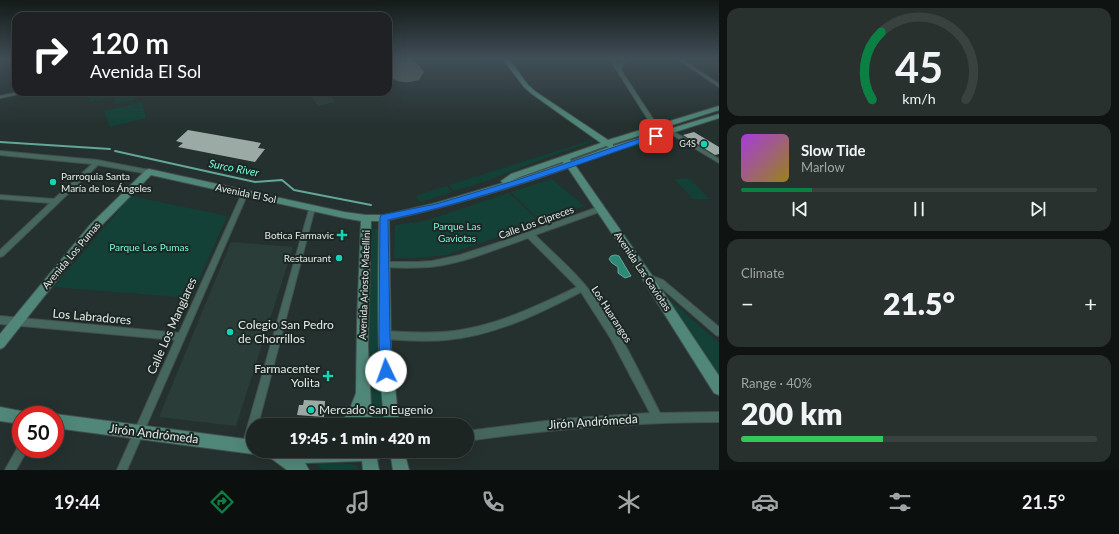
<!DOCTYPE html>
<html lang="en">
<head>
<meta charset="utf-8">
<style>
	body { margin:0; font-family:Lato,sans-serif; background:#29312f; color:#f1f3f6; height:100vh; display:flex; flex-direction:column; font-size:15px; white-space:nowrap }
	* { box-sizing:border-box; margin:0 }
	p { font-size:13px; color:#a0a5a5 }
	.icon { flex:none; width:22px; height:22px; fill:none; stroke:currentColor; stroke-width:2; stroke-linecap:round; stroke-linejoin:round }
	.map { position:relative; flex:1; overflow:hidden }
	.drawer { display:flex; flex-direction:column; gap:8px; padding:8px; background:#0f1413; width:400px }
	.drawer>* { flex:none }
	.banner { position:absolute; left:12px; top:12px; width:380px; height:84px; border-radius:12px; box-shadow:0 4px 16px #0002,0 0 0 1px #3a4240; background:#202124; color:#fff; overflow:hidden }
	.speed { position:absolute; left:12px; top:406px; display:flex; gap:8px; font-size:20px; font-weight:700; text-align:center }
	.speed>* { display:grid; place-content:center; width:52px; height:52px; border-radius:50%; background:#1c2522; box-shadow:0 4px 16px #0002,0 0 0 1px #3a4240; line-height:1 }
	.speed .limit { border:6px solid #d22; background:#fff; color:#111 }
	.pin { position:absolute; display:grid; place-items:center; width:34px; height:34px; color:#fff; margin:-17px; border-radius:8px; box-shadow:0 2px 6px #0006 }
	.me { position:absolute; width:44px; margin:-22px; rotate:357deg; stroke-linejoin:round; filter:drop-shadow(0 0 3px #0008) }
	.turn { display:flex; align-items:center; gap:14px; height:84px; padding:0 12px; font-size:18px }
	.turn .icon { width:52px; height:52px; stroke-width:2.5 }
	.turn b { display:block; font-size:28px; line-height:34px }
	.big { font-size:30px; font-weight:800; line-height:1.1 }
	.drawer .tile { flex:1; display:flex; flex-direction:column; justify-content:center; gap:6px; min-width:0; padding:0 14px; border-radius:12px; background:#29312f }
	.drawer .dial { align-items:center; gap:0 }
	.dial svg { height:104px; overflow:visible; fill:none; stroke:#3a4240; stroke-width:7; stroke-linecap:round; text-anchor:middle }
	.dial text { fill:#f1f3f6; stroke:none }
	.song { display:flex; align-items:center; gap:12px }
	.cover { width:48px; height:48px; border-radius:6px; background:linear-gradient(135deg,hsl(280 70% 55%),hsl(50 70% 35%)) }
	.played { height:4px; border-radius:2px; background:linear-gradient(90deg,#0b8043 20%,#3a4240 20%) }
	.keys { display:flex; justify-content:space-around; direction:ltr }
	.heat { display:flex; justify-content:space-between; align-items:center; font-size:22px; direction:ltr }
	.charge { height:6px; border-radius:3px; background:linear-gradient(90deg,#34c759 40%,#3a4240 0) }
	.trip { position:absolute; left:246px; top:418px; width:228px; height:40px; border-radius:20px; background:#1c2522; box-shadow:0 4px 16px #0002,0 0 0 1px #3a4240; font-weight:800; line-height:40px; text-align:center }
	.dock { display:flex; height:64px; justify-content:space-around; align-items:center; background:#0b0f0e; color:#a0a5a5 }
	.dock .icon { width:28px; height:28px }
	.dock .current { color:#0b8043 }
	.dock b { font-size:18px; color:#f1f3f6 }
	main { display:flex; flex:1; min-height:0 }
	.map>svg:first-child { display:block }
</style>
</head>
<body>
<main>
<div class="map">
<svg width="719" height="470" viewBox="0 0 719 470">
	<rect width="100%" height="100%" fill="#25312e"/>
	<g fill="#2a3d38">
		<polygon points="307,92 336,92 334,95 330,95 336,102 318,106"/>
		<polygon points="231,242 293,247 236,426 159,417"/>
	</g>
	<g fill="#134137">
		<polygon points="475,58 499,58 507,68 492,70"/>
		<polygon points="88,92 107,92 108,98 89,102"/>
		<polygon points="115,92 136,92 135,100 114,103"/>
		<polygon points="142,102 146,118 110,127 104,111"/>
		<polygon points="592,140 594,141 548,157 484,182 478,176"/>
		<polygon points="477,176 483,182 454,191 449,185"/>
		<polygon points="689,178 709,199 693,199 674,179"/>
		<polygon points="552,179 584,206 541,221 511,192"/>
		<polygon points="446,186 452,192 421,202 415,196"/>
		<polygon points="509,193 540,222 447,255 415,258 394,258 395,225 425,221"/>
		<polygon points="131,196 227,216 191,298 54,287"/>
		<polygon points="370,229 380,229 386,425 371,425 366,368"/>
		<polygon points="671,301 719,343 719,375 670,303"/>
		<polygon points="315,459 356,465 360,470 323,470 314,462"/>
	</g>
	<polygon fill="#2d8a77" stroke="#64a799" points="615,255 619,256 631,276 625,278 618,273 618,267 612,263 609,259 611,256"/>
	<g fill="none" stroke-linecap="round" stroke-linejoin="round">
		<g stroke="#64a799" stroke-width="2">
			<polyline points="0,142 110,149"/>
			<polyline points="115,151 255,182 282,180 294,190 371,205"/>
		</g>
		<polygon fill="#586260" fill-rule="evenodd" points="388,62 405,65 407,68 405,71 400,72 388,70"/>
		<path fill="#586260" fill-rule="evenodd" d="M388 58C407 58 412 55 424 72L419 80C407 83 398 84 388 75Z"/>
	</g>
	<g fill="#9caaa6">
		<polygon points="188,130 261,143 258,148 265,149 255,162 178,147 183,143 176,141"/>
		<polygon points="694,132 719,147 719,154 715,155 683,135"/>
		<polygon points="304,400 325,401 324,417 297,415 299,405 303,405"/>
	</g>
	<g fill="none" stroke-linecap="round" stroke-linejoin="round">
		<defs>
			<g id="street">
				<path d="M609 58H613L618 66C620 61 627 58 632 58L623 65 621 70 653 119 719 159V163L649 121Z"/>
				<polygon points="676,58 680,58 719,84 719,87"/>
				<polygon points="19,92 28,92 0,98 0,96"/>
				<polygon points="0,151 97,160 149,170 152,172 149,174 98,165 3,256 0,257 0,250 50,203 0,199 0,195 54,199 92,164 0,155"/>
				<polygon points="243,191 247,191 248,193 127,470 117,470 175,340 0,324 0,316 179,333"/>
				<polygon points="310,206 314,206 315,208 258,425 253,425 253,443 251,450 247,451 243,450 242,446"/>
				<path d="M598 207H602L603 209 602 211 535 235C552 252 570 267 585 285 617 323 638 370 660 413L719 412V422C634 422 551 429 467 441V431L561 419 650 413 611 339 581 292C538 314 494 336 446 340 425 342 404 340 384 339L381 338 380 335 381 332 384 331C407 332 431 334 454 331 498 325 537 306 577 287L528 238C497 249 464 263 430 267 415 268 400 268 384 267L381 266 380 264 381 262H417L432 261 460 255 503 241Z"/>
				<polygon points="647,274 663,280 719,327 719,336 716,335 657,284 644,279 643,277 644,275"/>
				<polygon points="19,445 21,445 21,449 28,449 16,470 5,470"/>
			</g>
			<g id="secondary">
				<path d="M502 58H508L528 85 536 92 608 140 719 106V110L613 144V146L719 114V118L618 150 575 165 651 274 719 376V395L714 393 643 280 568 168C509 189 450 206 389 220L391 348 399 425H385C376 357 378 290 379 221H371L368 347 372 425H358V422L356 425H341L351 406 356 393 357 322 361 221 344 218 151 175 96 231 4 347 0 349V334L90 225 146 170 149 169 344 212 366 215H384L436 203 503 183 501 181 511 174 601 143 532 94 524 87ZM606 146 609 147 571 161 570 159ZM562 162 564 163 511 181 517 178Z"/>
				<polygon points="0,407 26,412 27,415 21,415 21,424 0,421"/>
				<polygon points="55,414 253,440 253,451 259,451 253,454 55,428 55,415 52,415"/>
				<polygon points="261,451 389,451 387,456 377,459 379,470 363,470 362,461 305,463 309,470 287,470 272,459 263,456"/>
				<polygon points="390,451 404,451 409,470 393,470"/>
			</g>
		</defs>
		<use href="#street" stroke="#434f4c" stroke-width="2"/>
		<use href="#secondary" stroke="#434f4c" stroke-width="2"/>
		<use href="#street" fill="#46675e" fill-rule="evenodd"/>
		<use href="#secondary" fill="#508779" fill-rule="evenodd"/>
	</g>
	<linearGradient id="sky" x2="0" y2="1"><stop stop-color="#141b19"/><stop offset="0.47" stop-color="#404e57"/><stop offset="1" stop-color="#404e57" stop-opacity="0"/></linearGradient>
	<rect width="719" height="124" fill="url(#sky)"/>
	<path fill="#1a73e8" stroke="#114b97" d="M656 133 659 136 658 137C569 168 481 200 388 220L390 335 392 371 390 375 386 377 382 375 380 371 379 335 380 218 381 215 436 204 517 180Z"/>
	<g fill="#11d5b4" stroke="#1c2724" stroke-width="1.5">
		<circle cx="704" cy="144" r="4"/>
		<circle cx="53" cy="182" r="4"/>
		<path d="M340 229h4v4h4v4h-4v4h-4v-4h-4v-4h4z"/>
		<circle cx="339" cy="258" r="4"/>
		<circle cx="230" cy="332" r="4"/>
		<path d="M326 370h4v4h4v4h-4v4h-4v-4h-4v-4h4z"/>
		<circle cx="311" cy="410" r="4"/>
	</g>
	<g text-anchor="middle" stroke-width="4" stroke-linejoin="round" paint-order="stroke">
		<g font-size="9" fill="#e3eae8" stroke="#1c2724" text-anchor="end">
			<text x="696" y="147">G4S</text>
		</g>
		<g font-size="10" fill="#e3eae8" stroke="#1c2724" text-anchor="end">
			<text x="61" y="180" text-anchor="start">Parroquia Santa<tspan x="61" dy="12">María de los Ángeles</tspan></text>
			<text x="334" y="239">Botica Farmavic</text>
			<text x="331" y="262">Restaurant</text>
		</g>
		<g font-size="10" fill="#e3eae8" stroke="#1c2724">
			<text transform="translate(246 193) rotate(12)" y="4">Avenida El Sol</text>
			<text transform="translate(536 222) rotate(-20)" y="4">Calle Los Cipreces</text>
			<text transform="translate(71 255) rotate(-50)" y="4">Avenida Los Pumas</text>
			<text transform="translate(643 271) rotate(56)" y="4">Avenida Las Gaviotas</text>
			<text transform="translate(364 285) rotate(-88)" y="4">Avenida Ariosto Matellini</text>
			<text transform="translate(612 314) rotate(57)" y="4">Los Huarangos</text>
		</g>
		<g font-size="10" fill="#7af9db" stroke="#1c2724">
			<text x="457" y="230">Parque Las<tspan x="457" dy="12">Gaviotas</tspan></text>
			<text x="149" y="251">Parque Los Pumas</text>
		</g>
		<g font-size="11" font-style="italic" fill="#7dfcde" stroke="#1c2724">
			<text transform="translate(234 168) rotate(11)" y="4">Surco River</text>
		</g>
		<g font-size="12" fill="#e3eae8" stroke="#1c2724">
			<text transform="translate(92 317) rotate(5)" y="4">Los Labradores</text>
			<text transform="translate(172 326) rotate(-66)" y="4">Calle Los Manglares</text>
			<text transform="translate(593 422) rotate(-4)" y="4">Jirón Andrómeda</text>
			<text transform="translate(154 434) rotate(7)" y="4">Jirón Andrómeda</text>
		</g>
		<g font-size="12" fill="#e3eae8" stroke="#1c2724" text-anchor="start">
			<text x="238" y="329">Colegio San Pedro<tspan x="238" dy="14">de Chorrillos</tspan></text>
			<text x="320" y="373" text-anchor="end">Farmacenter<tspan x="320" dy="14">Yolita</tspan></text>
			<text x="319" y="414">Mercado San Eugenio</text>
		</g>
	</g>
</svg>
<div class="speed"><div class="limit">50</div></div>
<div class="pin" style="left:656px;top:136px;background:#d93025"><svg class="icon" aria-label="arrive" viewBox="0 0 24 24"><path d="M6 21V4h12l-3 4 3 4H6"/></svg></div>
<svg class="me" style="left:386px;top:371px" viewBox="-20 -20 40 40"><circle r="19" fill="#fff"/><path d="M0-13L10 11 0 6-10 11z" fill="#1a73e8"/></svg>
<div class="trip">19:45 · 1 min · 420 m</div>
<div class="banner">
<div class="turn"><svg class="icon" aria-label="right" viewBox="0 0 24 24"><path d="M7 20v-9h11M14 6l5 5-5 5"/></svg><div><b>120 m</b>Avenida El Sol</div></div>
</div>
</div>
<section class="drawer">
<div class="tile dial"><svg viewBox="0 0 100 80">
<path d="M14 69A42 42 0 1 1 86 69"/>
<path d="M14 69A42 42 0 0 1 21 17" stroke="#0b8043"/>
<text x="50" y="56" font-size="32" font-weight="700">45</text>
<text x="50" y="72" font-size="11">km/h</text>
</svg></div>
<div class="tile">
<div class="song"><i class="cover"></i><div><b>Slow Tide</b><p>Marlow</p></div></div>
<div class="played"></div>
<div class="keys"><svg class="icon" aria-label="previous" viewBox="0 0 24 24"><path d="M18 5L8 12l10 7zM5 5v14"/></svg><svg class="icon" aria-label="pause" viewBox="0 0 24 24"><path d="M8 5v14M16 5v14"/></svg><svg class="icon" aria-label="next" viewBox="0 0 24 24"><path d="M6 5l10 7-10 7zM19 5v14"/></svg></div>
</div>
<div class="tile"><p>Climate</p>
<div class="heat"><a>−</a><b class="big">21.5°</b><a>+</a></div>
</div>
<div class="tile"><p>Range · 40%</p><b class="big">200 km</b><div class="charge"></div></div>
</section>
</main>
<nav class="dock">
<b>19:44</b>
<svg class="icon current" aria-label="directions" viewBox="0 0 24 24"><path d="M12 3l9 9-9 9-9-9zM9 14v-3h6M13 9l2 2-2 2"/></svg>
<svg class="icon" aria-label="music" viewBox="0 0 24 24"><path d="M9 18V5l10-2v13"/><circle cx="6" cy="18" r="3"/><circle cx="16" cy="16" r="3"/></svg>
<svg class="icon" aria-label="phone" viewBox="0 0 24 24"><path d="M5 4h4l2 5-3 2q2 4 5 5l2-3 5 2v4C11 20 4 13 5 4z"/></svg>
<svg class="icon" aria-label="climate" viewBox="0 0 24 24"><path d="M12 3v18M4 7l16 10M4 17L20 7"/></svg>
<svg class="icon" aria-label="car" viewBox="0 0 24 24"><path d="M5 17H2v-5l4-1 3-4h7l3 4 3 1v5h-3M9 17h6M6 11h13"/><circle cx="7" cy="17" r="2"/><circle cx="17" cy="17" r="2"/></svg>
<svg class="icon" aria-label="filters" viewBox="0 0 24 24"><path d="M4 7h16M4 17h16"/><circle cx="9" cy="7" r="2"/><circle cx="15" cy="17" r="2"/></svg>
<b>21.5°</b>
</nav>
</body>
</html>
